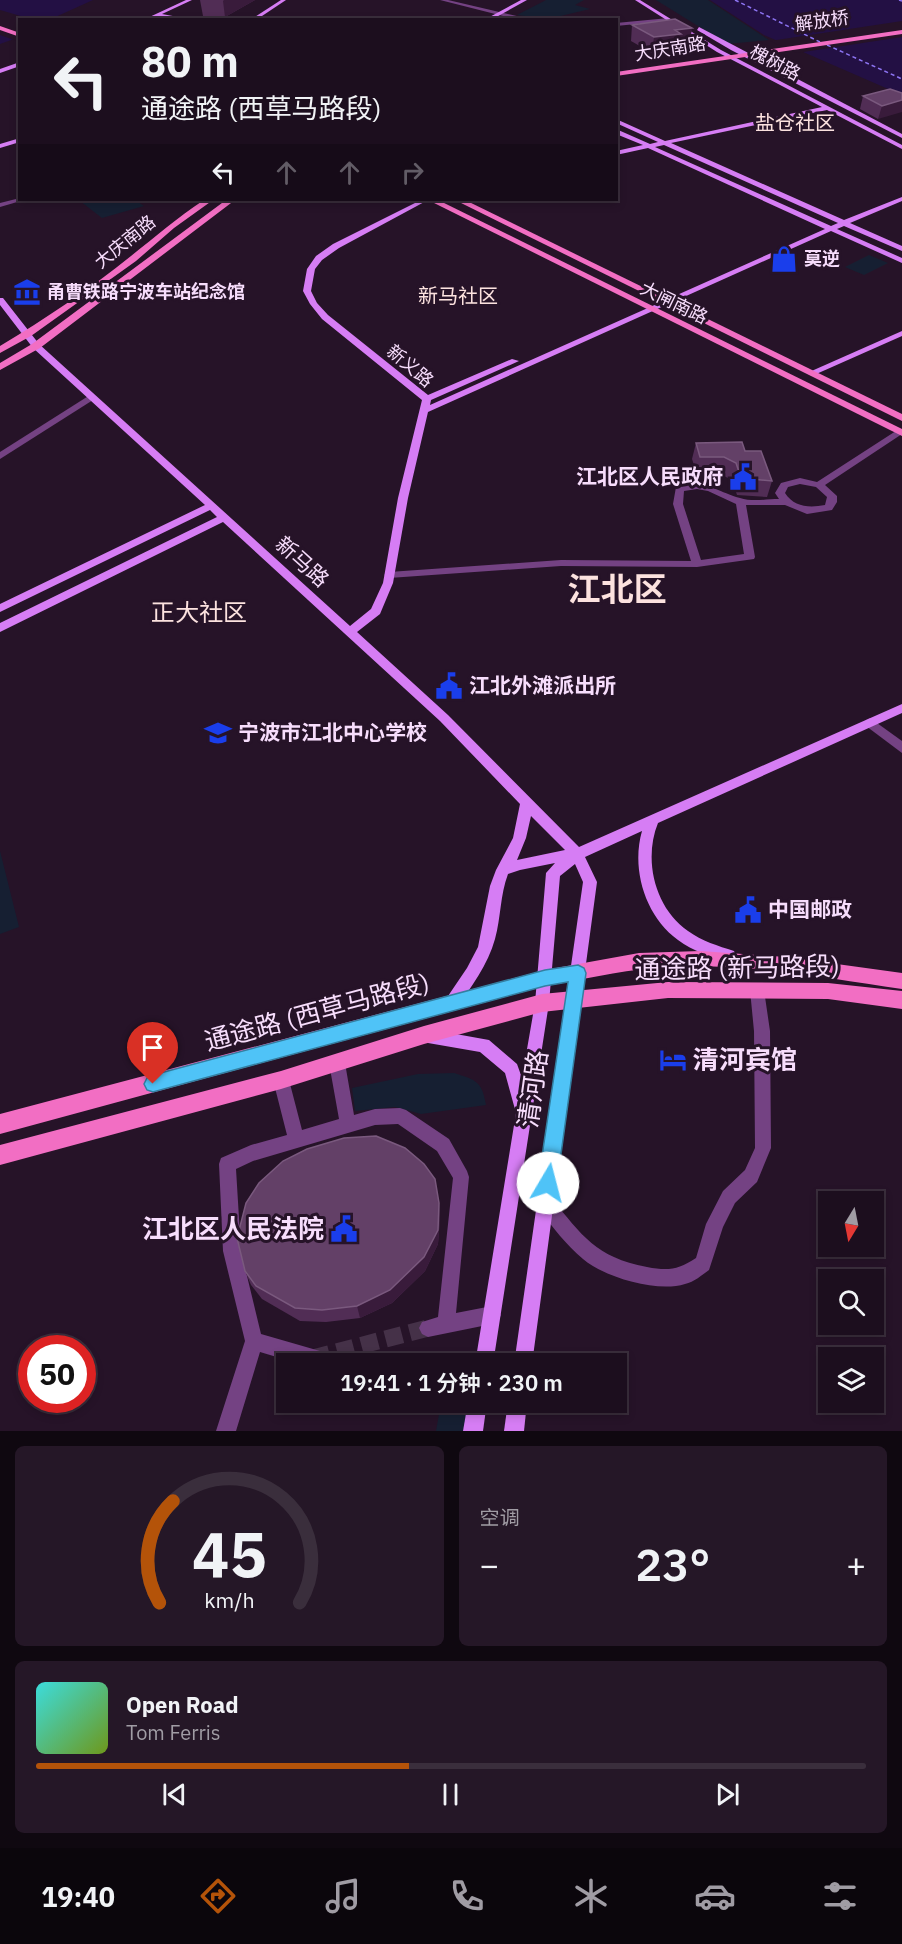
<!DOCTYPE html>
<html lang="zh">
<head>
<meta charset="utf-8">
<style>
	body { margin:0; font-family:"IBM Plex Sans","Noto Sans SC",sans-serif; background:#251727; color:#f1f3f6; height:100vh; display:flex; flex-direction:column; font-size:22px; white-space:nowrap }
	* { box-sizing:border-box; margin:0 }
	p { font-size:20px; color:#a09ca4 }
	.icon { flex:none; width:33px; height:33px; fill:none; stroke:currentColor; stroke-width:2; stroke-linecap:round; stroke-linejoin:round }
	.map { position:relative; height:1431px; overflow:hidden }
	.side { display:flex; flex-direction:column; gap:15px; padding:15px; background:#0f0810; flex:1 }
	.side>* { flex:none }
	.hud { position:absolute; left:18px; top:18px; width:600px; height:183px; border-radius:0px; box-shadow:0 3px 9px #0003,0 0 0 2px #3a2e3c; background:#1c0e1e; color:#f1f3f6; overflow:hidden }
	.needle { width:39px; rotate:190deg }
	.buttons { position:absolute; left:818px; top:1191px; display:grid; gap:12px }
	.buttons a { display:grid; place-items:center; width:66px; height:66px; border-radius:0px; background:#1c0e1e; box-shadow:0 3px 9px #0003,0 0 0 2px #3a2e3c; font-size:30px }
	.speed { position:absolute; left:18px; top:1335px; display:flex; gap:12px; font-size:30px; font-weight:700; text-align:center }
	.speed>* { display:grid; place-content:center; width:78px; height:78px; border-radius:50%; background:#1c0e1e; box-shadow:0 3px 9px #0003,0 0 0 2px #3a2e3c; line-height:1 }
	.speed .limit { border:9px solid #d22; background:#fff; color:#111 }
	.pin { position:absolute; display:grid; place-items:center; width:51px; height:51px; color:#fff; margin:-62px -26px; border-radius:50% 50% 50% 0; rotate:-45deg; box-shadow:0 0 6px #0007 }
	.pin .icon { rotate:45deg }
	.me { position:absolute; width:66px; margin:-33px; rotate:8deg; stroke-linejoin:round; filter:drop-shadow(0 0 4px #0008) }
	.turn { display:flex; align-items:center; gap:21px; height:126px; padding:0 24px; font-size:27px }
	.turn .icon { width:78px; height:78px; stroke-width:2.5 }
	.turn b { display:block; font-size:42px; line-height:51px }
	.lanes { display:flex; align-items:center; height:57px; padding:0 24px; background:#0003; justify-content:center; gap:30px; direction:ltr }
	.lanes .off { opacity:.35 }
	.big { font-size:45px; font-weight:600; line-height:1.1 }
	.side .widget { flex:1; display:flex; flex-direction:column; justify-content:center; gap:9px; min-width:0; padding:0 21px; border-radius:9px; background:#251727 }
	.side .dial { align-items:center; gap:0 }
	.dial svg { height:156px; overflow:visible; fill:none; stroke:#3a2e3c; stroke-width:7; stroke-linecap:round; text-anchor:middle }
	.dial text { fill:#f1f3f6; stroke:none }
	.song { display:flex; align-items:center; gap:18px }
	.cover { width:72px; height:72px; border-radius:9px; background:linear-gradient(135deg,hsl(180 70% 55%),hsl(80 70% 35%)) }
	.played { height:6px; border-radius:3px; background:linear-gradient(90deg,#b45309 45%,#3a2e3c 45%) }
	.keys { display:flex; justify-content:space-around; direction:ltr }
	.heat { display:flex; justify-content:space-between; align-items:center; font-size:33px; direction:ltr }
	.side .tiles { flex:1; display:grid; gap:15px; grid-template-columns:1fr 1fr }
	.widget:last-child { grid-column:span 2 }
	.trip { position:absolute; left:276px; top:1353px; width:351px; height:60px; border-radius:0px; background:#1c0e1e; box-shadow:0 3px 9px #0003,0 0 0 2px #3a2e3c; font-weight:600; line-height:60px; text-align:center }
	.tabs { display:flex; height:96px; justify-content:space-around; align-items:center; background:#0b060c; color:#a09ca4 }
	.tabs .icon { width:42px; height:42px }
	.tabs .on { color:#b45309 }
	.tabs b { font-size:27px; color:#f1f3f6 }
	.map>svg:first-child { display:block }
</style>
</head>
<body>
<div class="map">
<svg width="902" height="1431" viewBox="0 0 902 1431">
	<rect width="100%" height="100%" fill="#261328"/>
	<g fill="#161f32">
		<polygon points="546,0 584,0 575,5 590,9 548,19 517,15"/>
		<polygon points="656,0 708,0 769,40 727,44"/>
		<polygon points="85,200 135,200 144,206 102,218 80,201"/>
		<polygon points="869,255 888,263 864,275 845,267"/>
		<polygon points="0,851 19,927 0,934"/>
		<path d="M454 1073C476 1080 482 1081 486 1105L421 1114 395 1107 355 1111 352 1088 418 1074Z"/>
		<polygon points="441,1403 470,1403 465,1431 436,1431"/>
	</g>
	<g fill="#231044">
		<polygon points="0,0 93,0 51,19 20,20 14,39 0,44"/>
		<polygon points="710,0 902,0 902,95 764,35"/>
	</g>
	<g fill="#261328">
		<polygon points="0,10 31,19 20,20 20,40 17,41 0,35"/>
		<polygon points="902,21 902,37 797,53 770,41"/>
	</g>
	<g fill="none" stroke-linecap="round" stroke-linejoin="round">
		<g stroke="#8d74f3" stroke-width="1.5" stroke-dasharray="4 3" stroke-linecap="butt">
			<polyline points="735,0 820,42"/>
			<polyline points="899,0 902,1"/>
			<polyline points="827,45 902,79"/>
		</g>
		<polyline stroke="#453148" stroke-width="17" stroke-dasharray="17 8" stroke-linecap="butt" points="313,1358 428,1328"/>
		<g fill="#744283" fill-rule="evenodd">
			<polygon points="440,0 448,0 534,20 507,17"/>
			<polygon points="669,18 667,21 616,26 616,23"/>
			<polygon points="20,198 24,200 0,207 0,203"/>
			<polygon points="90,395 93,396 93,400 0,459 0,452"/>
			<path d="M899 429 902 430V434L825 485 837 496V502L832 510 807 514 785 505H746L755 557 754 559 697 567 561 566 389 578 384 575 389 572 561 560 691 561 673 504 676 487C708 479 712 490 740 498 752 502 767 499 779 499L775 493 781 483 800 478 817 482ZM800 484 816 487 827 497 825 505C809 508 794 507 785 493L788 487ZM697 489 708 491 736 504 744 554 701 560 683 504 684 491Z"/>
			<polygon points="870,718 902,741 902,753 866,726 864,723 866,720"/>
			<path d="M757 983 762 985 764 990 770 1031 771 1148 757 1182 735 1203 723 1227 709 1270C702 1275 694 1282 685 1284 657 1293 604 1277 583 1259 566 1245 553 1227 539 1210L537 1204 539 1198 545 1196 551 1198C583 1236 595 1257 647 1267 668 1271 678 1270 696 1258L706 1224 723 1191 745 1170 755 1148 754 1031 750 990 752 985Z"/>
			<polygon points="337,1056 342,1058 345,1063 354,1115 375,1109 400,1108 406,1110 449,1139 467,1171 469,1177 456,1313 492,1306 498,1309 501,1315 498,1321 492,1324 428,1337 422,1334 419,1328 422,1322 438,1317 453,1178 437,1151 398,1124 375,1125 253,1161 236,1169 241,1251 261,1334 313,1349 320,1351 322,1358 320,1364 300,1364 260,1352 236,1431 216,1431 245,1341 223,1251 219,1164 221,1158 251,1145 287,1135 273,1080 275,1075 281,1072 287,1075 289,1080 302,1130 339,1119 329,1063 332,1058"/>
		</g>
		<g fill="#d67df4" fill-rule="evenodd">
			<polygon points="186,0 192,0 162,14 194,20 157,16 150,20 143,20"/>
			<polygon points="281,0 286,0 256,20 250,20"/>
			<polygon points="521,0 527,0 491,20 484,20"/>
			<path d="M635 0H640L721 50 902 145V149L900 148 827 110 671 143 844 220 902 197V201L850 223 902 246V251L844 226 837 229 902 258V263L831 231 428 412 408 498 393 583 380 614 357 632 448 715 579 847 902 704V713L658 823C643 860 655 908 688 931 702 941 718 946 734 951L736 956 734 961 729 962C711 957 693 951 678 940 645 916 631 869 642 831L585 857 597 882 532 1364H514L583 882 575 864 560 876 549 1003 493 1364H475L516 1113 505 1073 480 1052 428 1043 423 1041 420 1036 423 1031 428 1029 489 1040 517 1064 522 1078 535 1003 546 873 555 863 520 870 508 874C500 895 501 917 495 939 488 965 471 987 456 1009L451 1011 446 1009 444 1004 446 999 467 968 478 947 490 886 496 870 513 838 520 804 440 721 223 522 0 632V623L217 517 210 510 0 612V604L205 505 33 348 0 305V298H3L39 344 350 626 371 609 383 583 398 498 422 400 322 319 310 304 303 291 307 269 316 256 333 244 421 200H428L339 248 322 260 315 269 311 291 317 303 328 315 428 395 512 359 519 361 431 400 430 405 825 229 648 148 616 155V151L643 145 616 134V129L650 144 658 142 616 123V119L665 141 822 107 717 52ZM664 145 838 223 831 226 655 147ZM531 816 565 850 517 860 526 838Z"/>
			<polygon points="699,27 902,134 902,138 731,50 697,30"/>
			<polygon points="20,62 20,66 0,73 0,69"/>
			<polygon points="20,138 20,142 0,148 0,144"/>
			<polygon points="902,331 902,336 814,375 807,373"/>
			<polygon points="468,1402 487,1402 483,1431 463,1431"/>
			<polygon points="508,1402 527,1402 524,1431 504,1431"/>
		</g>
		<g fill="#f26ec3" fill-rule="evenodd">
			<polygon points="0,26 20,33 20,37 0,30"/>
			<polygon points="902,30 902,34 616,76 616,72"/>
			<path d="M204 200H213L174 228 136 261 31 336 0 353V346C45 319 90 289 131 256 155 237 178 217 204 200Z"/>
			<polygon points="226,200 235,200 40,348 0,370 0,363 32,344"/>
			<polygon points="428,200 438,200 902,429 902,436"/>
			<polygon points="455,200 465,200 902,414 902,421"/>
			<path d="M700 951 786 957 902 973V989C821 977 737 961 654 968 617 971 581 980 545 986L0 1134V1114L545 970 639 953Z"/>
			<polygon points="668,982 828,983 902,991 902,1009 828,999 668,998 542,1012 424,1044 281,1089 0,1165 0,1145 281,1071 424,1026 542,994"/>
		</g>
		<defs>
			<polyline id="rail" points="57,296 71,283"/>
		</defs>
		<use href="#rail" stroke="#1a3eeb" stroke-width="4.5"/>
		<use href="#rail" stroke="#261328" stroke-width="3" stroke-dasharray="10" stroke-linecap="butt"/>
	</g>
	<g fill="#512d55">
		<polygon points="200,0 255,0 225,17 203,16"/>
		<polygon points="632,25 690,44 679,46 679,50 652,53 631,41"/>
		<polygon points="902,93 878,119 860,109 863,96"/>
		<polygon points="696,443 745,451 772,481 767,497 737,495 732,480 720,474 697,474 692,459"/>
		<polygon points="439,1203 440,1218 438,1244 425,1271 392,1303 360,1318 326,1322 300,1321 262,1299 251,1285 245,1271"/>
	</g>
	<g fill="#391b3b">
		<polygon points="224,0 255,0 225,17 223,1"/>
		<polygon points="692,28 690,44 679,46 679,50 652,53 654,37 675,30"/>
		<polygon points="902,100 902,112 878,119 882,106"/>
		<polygon points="439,1203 440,1218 438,1244 425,1271 392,1303 360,1318 357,1306"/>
	</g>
	<g fill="#634067" stroke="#7a597e" stroke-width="1.5">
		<polygon points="675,19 692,28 675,30 681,34 654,37 632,25"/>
		<polygon points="890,89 902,93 902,100 882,106 863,96"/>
		<polygon points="742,442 745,451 761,451 772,481 741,478 736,463 724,457 700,457 696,443"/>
		<polygon points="376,1136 405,1148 424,1164 435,1179 439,1203 438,1230 424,1257 390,1290 357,1306 322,1310 295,1308 256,1286 245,1271 237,1238 246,1203 259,1183 283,1161 307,1149 344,1138"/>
	</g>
	<polygon fill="#4fc3f7" stroke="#337fa1" stroke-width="1.5" points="578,965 584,968 586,973 557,1183 555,1190 548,1193 541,1190 538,1183 568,982 545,986 153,1092 147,1090 144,1084 147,1078 153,1075 545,970"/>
	<defs>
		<symbol id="shop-bare" viewBox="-9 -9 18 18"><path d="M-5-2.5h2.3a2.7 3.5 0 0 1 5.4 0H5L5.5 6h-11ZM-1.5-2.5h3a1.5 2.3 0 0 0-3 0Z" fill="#1a3eeb" stroke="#261328" stroke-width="2.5" paint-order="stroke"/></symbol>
		<symbol id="museum-bare" viewBox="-9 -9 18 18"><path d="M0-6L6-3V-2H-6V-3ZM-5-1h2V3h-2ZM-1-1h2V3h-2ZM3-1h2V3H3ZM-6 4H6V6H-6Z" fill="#1a3eeb" stroke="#261328" stroke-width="2.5" paint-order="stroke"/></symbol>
		<symbol id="civic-bare" viewBox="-9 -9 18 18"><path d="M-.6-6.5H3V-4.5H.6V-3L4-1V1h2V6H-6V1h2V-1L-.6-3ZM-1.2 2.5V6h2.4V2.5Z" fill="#1a3eeb" stroke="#261328" stroke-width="2.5" paint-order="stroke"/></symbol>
		<symbol id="school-bare" viewBox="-9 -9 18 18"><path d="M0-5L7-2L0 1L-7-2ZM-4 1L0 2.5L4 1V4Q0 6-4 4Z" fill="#1a3eeb" stroke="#261328" stroke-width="2.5" paint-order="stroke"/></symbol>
		<symbol id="hotel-bare" viewBox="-9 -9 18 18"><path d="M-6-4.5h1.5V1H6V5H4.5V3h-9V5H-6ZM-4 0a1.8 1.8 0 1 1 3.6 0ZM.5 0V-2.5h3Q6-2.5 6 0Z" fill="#1a3eeb" stroke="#261328" stroke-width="2.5" paint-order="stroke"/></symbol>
	</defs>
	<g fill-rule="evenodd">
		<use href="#shop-bare" x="765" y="240" width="38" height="38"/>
		<use href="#museum-bare" x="8" y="273" width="38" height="38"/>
		<use href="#civic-bare" x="724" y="458" width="38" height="38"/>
		<use href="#civic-bare" x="430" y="667" width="38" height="38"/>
		<use href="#school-bare" x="199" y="714" width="38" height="38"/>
		<use href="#civic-bare" x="729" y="891" width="38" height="38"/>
		<use href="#hotel-bare" x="654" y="1041" width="38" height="38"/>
		<use href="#civic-bare" x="325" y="1210" width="38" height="38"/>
	</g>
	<g text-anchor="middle" stroke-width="6" stroke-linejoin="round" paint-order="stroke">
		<g font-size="18" fill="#f7ddfc" stroke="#261328">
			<text transform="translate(822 21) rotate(-8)" y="6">解放桥</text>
			<text transform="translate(670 49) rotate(-9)" y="6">大庆南路</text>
			<text transform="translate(775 63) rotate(28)" y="6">槐树路</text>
			<text transform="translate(125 242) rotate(-39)" y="6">大庆南路</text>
			<text transform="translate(674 303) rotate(26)" y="6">大闸南路</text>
			<text transform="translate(410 366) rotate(40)" y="6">新义路</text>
		</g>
		<g font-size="18" font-weight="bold" fill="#f7ddfc" stroke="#261328" text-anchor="start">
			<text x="804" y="265">莫逆</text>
			<text x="47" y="298">甬曹铁路宁波车站纪念馆</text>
		</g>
		<g font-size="20" fill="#fce2df" stroke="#261328">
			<text x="795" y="130">盐仓社区</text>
			<text x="458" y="303">新马社区</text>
		</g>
		<g font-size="21" font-weight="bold" fill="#f7ddfc" stroke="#261328" text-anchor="start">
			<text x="723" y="484" text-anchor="end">江北区人民政府</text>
			<text x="469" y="693">江北外滩派出所</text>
			<text x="238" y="740">宁波市江北中心学校</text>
			<text x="768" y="917">中国邮政</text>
		</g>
		<g font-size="21" fill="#f7ddfc" stroke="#261328">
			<text transform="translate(302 562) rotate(42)" y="7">新马路</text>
		</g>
		<g font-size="24" fill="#fce2df" stroke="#261328">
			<text x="199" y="621">正大社区</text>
		</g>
		<g font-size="26" fill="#f7ddfc" stroke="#261328">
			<text transform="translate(737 968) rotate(-1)" y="9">通途路 (新马路段)</text>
			<text transform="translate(317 1012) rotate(-15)" y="9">通途路 (西草马路段)</text>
			<text transform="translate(533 1089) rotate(-82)" y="9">清河路</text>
		</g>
		<g font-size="26" font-weight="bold" fill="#f7ddfc" stroke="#261328" text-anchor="start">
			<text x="693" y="1069">清河宾馆</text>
			<text x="324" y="1238" text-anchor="end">江北区人民法院</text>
		</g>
		<g font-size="33" font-weight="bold" fill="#fce2df" stroke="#261328">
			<text x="617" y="601">江北区</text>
		</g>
	</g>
</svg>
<div class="buttons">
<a><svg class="needle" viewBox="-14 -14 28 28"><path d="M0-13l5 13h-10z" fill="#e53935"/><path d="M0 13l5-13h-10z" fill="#a09ca4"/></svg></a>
<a><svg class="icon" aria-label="search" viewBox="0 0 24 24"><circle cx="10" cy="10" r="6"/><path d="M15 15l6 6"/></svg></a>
<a><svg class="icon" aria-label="layers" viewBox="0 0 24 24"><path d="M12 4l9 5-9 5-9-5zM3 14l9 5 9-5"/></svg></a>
</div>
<div class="speed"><div class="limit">50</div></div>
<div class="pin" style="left:153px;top:1084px;background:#d93025"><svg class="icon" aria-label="arrive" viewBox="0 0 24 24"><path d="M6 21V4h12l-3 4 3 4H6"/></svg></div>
<svg class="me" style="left:548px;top:1183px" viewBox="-20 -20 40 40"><circle r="19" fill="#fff"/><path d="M0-13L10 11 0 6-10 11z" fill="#4fc3f7"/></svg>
<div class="trip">19:41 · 1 分钟 · 230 m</div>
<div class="hud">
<div class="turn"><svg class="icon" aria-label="left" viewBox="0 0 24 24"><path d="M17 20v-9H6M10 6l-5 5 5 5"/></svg><div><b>80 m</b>通途路 (西草马路段)</div></div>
<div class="lanes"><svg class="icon" aria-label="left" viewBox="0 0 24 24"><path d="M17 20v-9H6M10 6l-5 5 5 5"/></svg><svg class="icon off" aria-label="ahead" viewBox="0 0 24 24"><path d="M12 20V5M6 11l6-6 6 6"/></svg><svg class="icon off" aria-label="ahead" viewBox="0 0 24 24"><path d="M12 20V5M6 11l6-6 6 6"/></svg><svg class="icon off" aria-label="right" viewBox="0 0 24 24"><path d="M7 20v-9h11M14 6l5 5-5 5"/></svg></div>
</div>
</div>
<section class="side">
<div class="tiles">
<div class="widget dial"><svg viewBox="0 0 100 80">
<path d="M14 69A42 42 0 1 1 86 69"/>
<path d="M14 69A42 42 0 0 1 21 17" stroke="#b45309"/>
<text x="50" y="56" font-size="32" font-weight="700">45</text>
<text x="50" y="72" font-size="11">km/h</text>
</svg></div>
<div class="widget"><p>空调</p>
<div class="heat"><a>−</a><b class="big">23°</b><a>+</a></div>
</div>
<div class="widget">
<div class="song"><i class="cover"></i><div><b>Open Road</b><p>Tom Ferris</p></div></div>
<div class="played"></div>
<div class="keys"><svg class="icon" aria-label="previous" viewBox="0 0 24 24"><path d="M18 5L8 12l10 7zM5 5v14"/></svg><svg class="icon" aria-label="pause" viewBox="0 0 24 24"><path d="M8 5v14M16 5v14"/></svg><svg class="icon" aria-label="next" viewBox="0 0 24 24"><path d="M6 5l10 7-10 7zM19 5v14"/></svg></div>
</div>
</div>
</section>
<nav class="tabs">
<b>19:40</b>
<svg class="icon on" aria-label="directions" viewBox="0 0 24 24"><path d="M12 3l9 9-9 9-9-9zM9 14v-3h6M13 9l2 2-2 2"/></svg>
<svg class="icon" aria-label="music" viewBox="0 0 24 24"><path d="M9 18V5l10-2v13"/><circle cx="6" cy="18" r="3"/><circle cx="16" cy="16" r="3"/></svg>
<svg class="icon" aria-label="phone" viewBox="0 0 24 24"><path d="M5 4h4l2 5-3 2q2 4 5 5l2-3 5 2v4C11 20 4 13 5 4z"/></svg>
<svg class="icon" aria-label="climate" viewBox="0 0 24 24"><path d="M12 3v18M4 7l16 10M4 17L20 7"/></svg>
<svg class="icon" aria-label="car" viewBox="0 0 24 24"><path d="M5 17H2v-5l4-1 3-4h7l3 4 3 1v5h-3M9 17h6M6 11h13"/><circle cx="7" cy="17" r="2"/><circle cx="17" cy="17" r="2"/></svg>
<svg class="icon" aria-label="filters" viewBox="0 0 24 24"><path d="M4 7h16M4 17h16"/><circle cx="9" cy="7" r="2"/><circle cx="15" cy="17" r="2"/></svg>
</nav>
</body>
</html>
